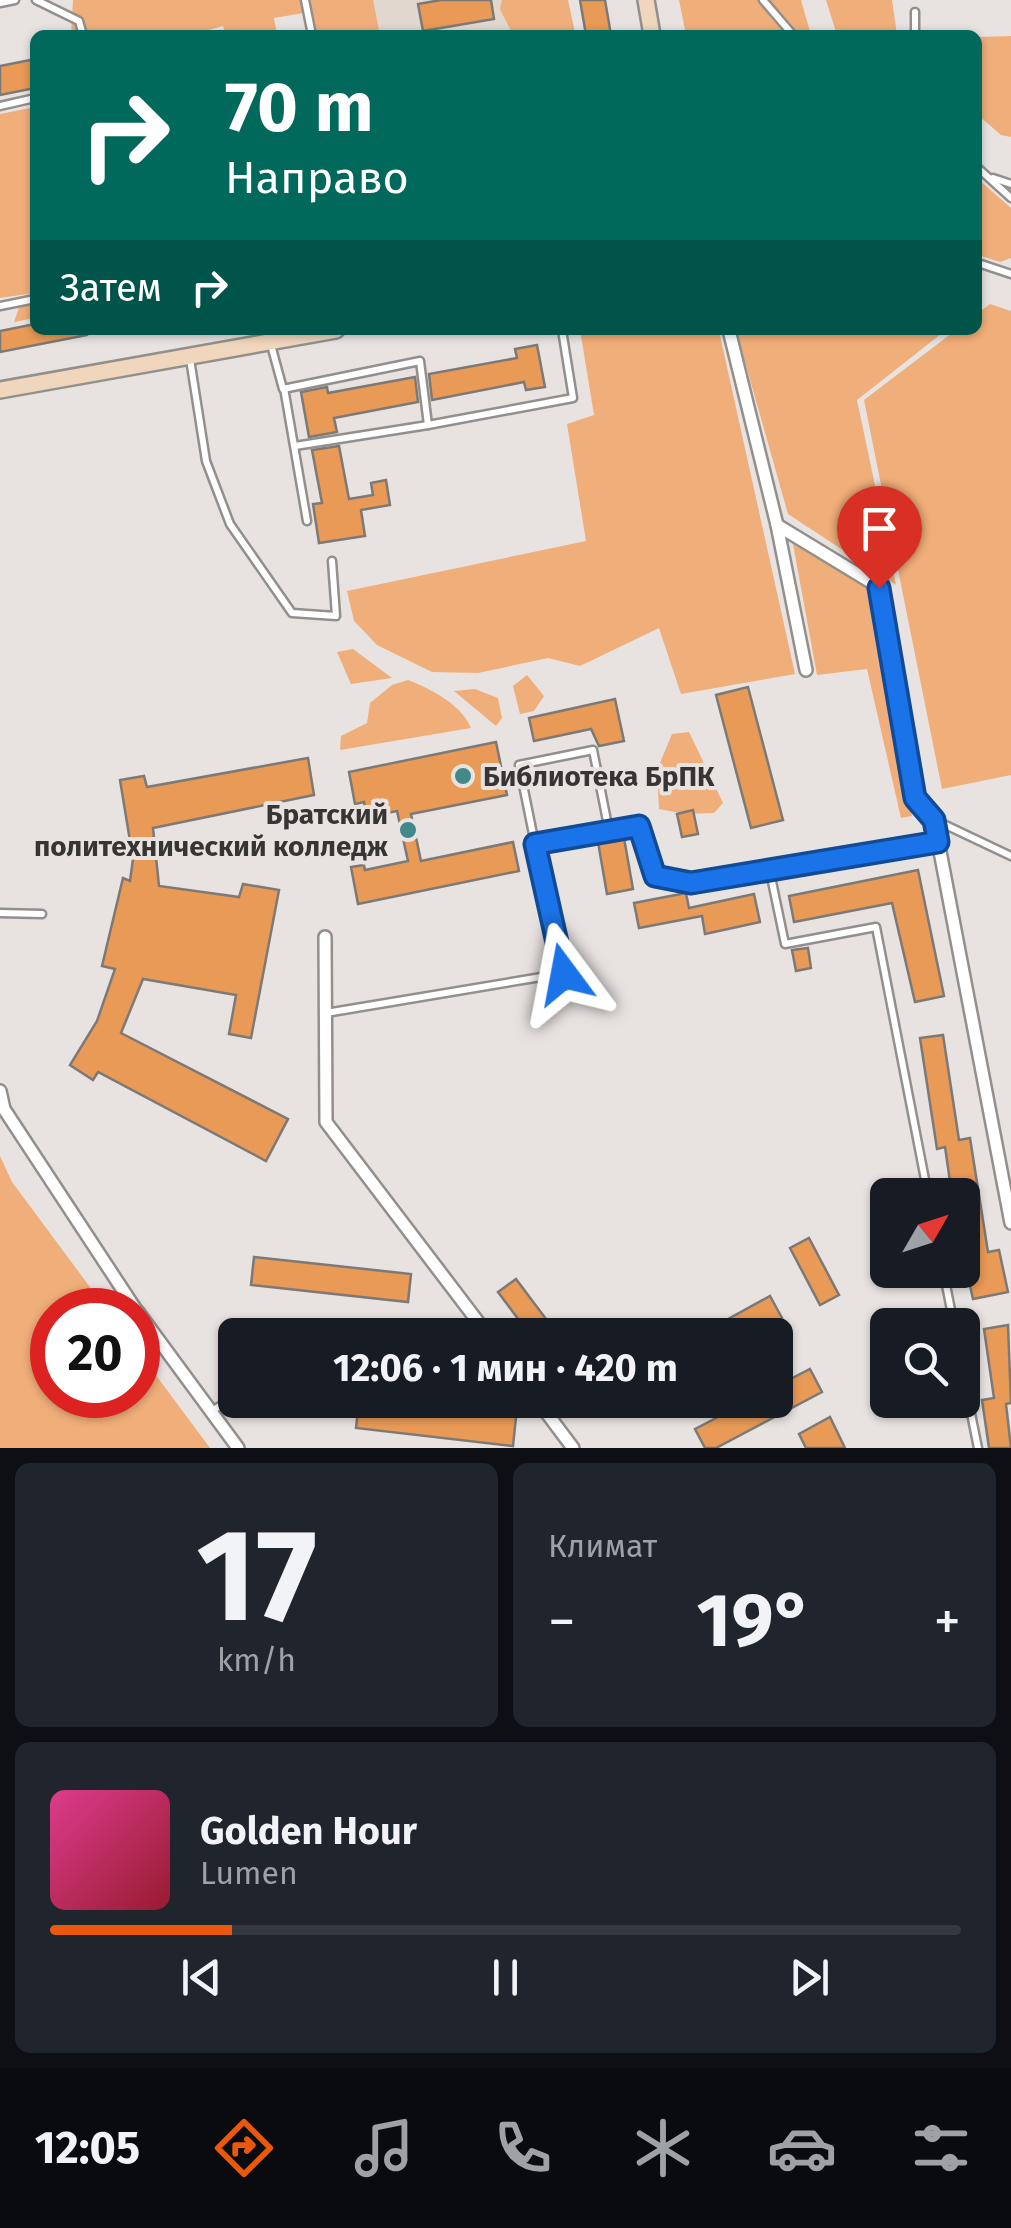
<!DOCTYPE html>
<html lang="ru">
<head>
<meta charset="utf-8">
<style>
	body { margin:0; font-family:"Fira Sans",sans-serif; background:#20242c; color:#f1f3f6; height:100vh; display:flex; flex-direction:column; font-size:38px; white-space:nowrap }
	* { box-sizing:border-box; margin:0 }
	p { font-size:32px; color:#9ea1a6 }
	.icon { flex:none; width:55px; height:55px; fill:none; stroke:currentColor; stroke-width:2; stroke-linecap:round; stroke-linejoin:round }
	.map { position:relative; height:1448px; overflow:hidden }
	.details { display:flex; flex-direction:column; gap:15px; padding:15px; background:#0d0f14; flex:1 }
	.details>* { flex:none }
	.hud { position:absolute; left:30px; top:30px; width:952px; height:305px; border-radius:15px; box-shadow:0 2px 8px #0004; background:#00695c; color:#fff; overflow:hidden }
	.needle { width:65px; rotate:51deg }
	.buttons { position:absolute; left:870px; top:1178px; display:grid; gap:20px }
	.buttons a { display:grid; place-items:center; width:110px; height:110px; border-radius:15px; background:#171b24; box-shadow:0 2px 8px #0004; font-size:50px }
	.speed { position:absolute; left:30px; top:1288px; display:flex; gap:20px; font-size:50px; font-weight:700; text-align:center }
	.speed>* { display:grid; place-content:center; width:130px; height:130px; border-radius:50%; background:#171b24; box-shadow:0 2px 8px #0004; line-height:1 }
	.speed .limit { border:15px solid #d22; background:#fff; color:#111 }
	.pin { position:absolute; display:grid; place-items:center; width:85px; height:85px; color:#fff; margin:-102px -42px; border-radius:50% 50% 50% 0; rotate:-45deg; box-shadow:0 0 10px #0007 }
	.pin .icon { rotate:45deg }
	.me { position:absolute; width:110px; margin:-55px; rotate:347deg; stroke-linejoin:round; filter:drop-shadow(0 0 8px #0008) }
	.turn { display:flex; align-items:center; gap:35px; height:210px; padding:0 30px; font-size:45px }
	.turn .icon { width:130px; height:130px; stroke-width:2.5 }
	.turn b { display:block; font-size:70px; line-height:85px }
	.then { display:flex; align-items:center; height:95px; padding:0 30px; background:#0003; gap:20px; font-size:38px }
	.big { font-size:75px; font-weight:700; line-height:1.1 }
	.details .widget { flex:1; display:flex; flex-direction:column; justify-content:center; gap:15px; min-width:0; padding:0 35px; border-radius:15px; background:#20242c }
	.details .dial { align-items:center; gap:0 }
	.dial b { font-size:130px; line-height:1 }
	.song { display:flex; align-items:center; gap:30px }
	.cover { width:120px; height:120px; border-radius:15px; background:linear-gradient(135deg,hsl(330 70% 55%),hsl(350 70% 35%)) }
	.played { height:10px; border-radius:5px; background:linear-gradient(90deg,#ea580c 20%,#363941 20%) }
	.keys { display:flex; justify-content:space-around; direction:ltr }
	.heat { display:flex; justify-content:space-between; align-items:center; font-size:55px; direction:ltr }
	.details .tiles { flex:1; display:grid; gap:15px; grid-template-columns:1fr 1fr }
	.widget:last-child { grid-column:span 2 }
	.trip { position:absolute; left:218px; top:1318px; width:575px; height:100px; border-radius:15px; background:#171b24; box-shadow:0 2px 8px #0004; font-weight:700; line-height:100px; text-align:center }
	.tab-bar { display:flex; height:160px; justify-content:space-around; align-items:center; background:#090b0e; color:#9ea1a6 }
	.tab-bar .icon { width:70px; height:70px }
	.tab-bar .active { color:#ea580c }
	.tab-bar b { font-size:45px; color:#f1f3f6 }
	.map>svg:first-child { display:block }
</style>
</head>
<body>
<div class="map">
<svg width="1011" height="1448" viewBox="0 0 1011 1448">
	<rect width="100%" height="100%" fill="#e8e3e0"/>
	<polygon fill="#e2d7ce" points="371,0 517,0 524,35 377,35"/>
	<g fill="#f0ae7a">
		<polygon points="73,0 373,0 380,35 314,35 309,12 274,18 277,35 226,35 223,26 191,35 71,35"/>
		<polygon points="502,0 568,0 575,33 513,35 500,9"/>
		<polygon points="679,0 801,0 811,35 686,35"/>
		<polygon points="826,0 892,0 897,35 837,35"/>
		<polygon points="1011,36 1011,137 1001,135 978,115 978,37"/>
		<polygon points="35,107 35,318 14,322 20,305 34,293 0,298 0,114"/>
		<polygon points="978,179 1011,208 1011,258 1000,262 978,255"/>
		<polygon points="990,304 1011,311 1011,775 942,789 864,400 956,330 978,330 978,313"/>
		<polygon points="580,330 719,331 795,674 681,694 659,628 580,666 548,658 478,673 432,672 377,645 354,621 347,591 586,541 567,424 594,415"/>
		<polygon points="736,330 946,330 857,400 896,585 788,514"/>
		<polygon points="793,544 866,585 912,816 901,818 867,669 817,675"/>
		<polygon points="353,649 392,678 351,684 337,652"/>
		<polygon points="527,675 544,696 534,711 520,714 513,686"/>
		<path d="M408 680C431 689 462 705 471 728L340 750 341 736 367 723 370 703 392 685Z"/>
		<polygon points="475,689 498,698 502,718 496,726 454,691"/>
		<polygon points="689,732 723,803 714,813 685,814 659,809 657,770 672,734"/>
		<polygon points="0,1156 12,1182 107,1310 52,1310 52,1395 138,1395 138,1351 210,1448 0,1448"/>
	</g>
	<g fill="#e99a56" stroke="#7d7976" stroke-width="2.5">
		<polygon points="441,0 491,0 494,19 423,31 418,4"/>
		<polygon points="580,0 605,0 611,35 586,35"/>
		<polygon points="35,59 35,88 0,95 0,66"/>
		<polygon points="35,324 35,330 87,330 87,335 0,352 0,331"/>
		<polygon points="537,345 545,387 526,390 524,382 432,400 429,374 517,358 515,349"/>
		<polygon points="415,377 418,402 334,418 337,432 309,437 301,392 327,387 328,393"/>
		<polygon points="339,446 349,499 373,495 371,483 386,480 390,505 361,510 365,536 319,543 313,504 322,503 312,450"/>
		<polygon points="748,687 783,820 751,828 716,695"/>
		<polygon points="615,699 624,741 599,746 591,729 534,741 529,718"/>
		<polygon points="496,742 507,795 411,814 421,861 513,842 519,871 358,904 351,867 364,865 365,870 408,861 397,811 367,817 364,802 355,804 349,772"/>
		<polygon points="308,758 314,795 153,828 159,886 239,897 243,884 279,890 251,1038 229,1034 236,995 143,979 121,1033 288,1119 266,1161 98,1072 93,1080 70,1065 97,1021 115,969 102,966 123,878 130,881 133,859 120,780 144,776 147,787"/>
		<polygon points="693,810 698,834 682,837 677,814"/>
		<polygon points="624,838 633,889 607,894 598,842"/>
		<polygon points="918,870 944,996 915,1002 892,903 794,922 789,896"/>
		<polygon points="686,893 689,908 754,894 760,922 705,934 702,916 639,928 634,903"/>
		<polygon points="808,948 811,968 796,971 792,950"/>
		<polygon points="943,1035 959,1140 970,1138 988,1252 999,1250 1008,1292 973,1299 962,1250 962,1195 952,1195 945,1147 937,1149 920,1038"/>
		<polygon points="809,1238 839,1295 820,1305 790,1248"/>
		<polygon points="254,1257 411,1274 408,1302 251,1285"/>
		<polygon points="516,1279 558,1335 530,1335 498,1292"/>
		<polygon points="770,1296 782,1318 750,1335 699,1335"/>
		<polygon points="1008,1325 1011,1403 1006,1404 1011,1448 989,1448 982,1400 994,1398 984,1329"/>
		<polygon points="810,1369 822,1392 716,1448 705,1448 695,1429 751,1400 775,1400 775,1387"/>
		<polygon points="359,1400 516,1417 513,1446 356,1428"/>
		<polygon points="830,1417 845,1448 806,1448 799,1434"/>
	</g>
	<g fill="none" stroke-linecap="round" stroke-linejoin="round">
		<defs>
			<g id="lane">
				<polyline points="36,0 79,21 83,35"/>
				<polyline points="305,0 312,35"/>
				<polyline points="763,0 793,35"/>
				<polyline points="0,3 15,0"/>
				<polyline points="915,35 915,12"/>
				<polyline points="0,106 35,98"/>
				<polyline points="978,168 1011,198"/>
				<polyline points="993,178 1011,184"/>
				<polyline points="978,263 1011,274"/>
				<polyline points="0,306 35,299"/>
				<polyline points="267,330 283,389 420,361 428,425 573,398 562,330"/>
				<polyline points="190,359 206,461 230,524 292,613 336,616 332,561"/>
				<polyline points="284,388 307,521"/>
				<polyline points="295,446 428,425"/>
				<polyline points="935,820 1011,856"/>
				<polyline points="535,844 519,765 593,750 609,831"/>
				<polyline points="0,913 42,914"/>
				<polyline points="326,1013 565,973 535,844 639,826 655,876 691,883 769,867"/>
				<polyline points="928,1195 876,927 785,944 769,867 939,842"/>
				<polyline points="943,1270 954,1325"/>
				<polyline points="275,1326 351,1335"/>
				<polyline points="962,1369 978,1448"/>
				<polyline points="456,1400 495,1405"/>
				<polyline points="212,1411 235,1396"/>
			</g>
			<g id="street">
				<polyline points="729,330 777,525 806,670"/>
				<polyline points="777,525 879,587 915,798 934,820 1011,1223"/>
				<polyline points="325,937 326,1122 488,1335"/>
				<polyline points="0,1091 4,1109 136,1310"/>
				<polyline points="138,1312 238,1448"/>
				<polyline points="537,1400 573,1448"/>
			</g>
			<g id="secondary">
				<polyline points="646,0 652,35"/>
				<polyline points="0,390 336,330"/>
			</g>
		</defs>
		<use href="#lane" stroke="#938f8c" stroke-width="11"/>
		<use href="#street" stroke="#938f8c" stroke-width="16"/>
		<use href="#secondary" stroke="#938f8c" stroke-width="20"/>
		<use href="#lane" stroke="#fff" stroke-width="6"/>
		<use href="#street" stroke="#fff" stroke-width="11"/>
		<use href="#secondary" stroke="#efd6bc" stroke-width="15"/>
	</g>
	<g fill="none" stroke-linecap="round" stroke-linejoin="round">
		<defs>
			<polyline id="route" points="564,974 535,844 639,826 655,876 691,883 938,842 934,820 915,798 879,588"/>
		</defs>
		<use href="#route" stroke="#114b97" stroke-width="25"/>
		<use href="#route" stroke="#1a73e8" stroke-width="18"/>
	</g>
	<g fill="#41898a" stroke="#e8e3e0" stroke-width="4">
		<circle cx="463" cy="776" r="10"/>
		<circle cx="408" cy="830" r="10"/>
	</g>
	<g text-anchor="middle" stroke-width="8" stroke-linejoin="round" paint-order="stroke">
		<g font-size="28" font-weight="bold" fill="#373534" stroke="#e8e3e0" text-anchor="start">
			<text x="483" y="786">Библиотека БрПК</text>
			<text x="388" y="824" text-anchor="end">Братский<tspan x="388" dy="32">политехнический колледж</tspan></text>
		</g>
	</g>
</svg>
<div class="buttons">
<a><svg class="needle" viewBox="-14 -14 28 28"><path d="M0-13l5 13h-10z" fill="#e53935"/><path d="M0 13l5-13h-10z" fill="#9ea1a6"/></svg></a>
<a><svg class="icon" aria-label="search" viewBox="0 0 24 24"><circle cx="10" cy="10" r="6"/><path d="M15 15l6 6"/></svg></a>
</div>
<div class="speed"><div class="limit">20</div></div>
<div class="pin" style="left:879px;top:588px;background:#d93025"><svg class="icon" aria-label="arrive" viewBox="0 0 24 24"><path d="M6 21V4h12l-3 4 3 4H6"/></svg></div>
<svg class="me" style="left:564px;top:974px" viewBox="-20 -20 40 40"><path d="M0-17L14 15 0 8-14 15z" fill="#1a73e8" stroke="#fff" stroke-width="4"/></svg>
<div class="trip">12:06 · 1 мин · 420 m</div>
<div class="hud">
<div class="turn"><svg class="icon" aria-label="right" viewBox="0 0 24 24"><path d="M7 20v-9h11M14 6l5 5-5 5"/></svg><div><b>70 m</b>Направо</div></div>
<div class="then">Затем<svg class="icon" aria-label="right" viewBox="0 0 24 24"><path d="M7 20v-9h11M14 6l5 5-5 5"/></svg></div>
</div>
</div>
<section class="details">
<div class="tiles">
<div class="widget dial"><b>17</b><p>km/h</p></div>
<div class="widget"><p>Климат</p>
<div class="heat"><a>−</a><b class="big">19°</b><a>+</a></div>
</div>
<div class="widget">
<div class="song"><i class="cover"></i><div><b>Golden Hour</b><p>Lumen</p></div></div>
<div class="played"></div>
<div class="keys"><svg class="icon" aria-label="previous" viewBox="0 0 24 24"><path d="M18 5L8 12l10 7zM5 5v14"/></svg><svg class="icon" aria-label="pause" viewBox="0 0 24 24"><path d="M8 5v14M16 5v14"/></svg><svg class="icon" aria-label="next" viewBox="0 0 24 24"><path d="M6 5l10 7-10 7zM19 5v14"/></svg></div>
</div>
</div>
</section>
<nav class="tab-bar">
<b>12:05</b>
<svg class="icon active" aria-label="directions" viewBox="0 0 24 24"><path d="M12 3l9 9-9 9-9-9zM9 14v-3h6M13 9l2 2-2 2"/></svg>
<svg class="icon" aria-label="music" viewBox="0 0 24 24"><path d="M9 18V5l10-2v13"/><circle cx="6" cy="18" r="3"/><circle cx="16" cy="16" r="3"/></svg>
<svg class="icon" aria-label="phone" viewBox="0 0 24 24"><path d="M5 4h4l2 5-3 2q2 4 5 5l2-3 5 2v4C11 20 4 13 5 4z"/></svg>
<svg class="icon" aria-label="climate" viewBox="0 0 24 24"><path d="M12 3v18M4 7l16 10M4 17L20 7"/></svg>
<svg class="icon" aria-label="car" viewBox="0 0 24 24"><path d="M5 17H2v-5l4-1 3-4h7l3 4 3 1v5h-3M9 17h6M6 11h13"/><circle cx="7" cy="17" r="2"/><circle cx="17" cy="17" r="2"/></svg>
<svg class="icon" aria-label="filters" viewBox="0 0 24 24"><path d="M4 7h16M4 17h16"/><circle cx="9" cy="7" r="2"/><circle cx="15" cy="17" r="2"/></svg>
</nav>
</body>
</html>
